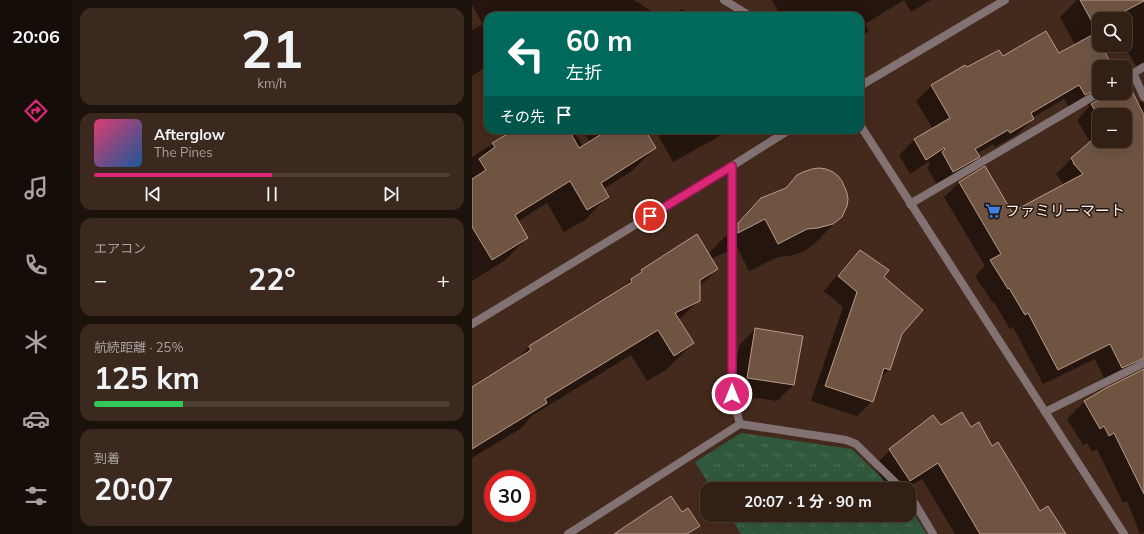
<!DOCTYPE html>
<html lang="ja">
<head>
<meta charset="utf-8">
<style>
	body { margin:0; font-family:Mulish,"Noto Sans JP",sans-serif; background:#3b281e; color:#f1f3f6; height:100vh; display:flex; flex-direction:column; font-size:15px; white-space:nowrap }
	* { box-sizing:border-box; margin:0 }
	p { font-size:13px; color:#a9a3a0 }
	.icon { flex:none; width:22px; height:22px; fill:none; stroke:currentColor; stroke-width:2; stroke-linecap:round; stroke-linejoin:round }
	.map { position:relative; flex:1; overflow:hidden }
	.drawer { display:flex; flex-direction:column; gap:8px; padding:8px; background:#1c120c; width:400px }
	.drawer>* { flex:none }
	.hud { position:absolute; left:12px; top:12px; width:380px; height:122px; border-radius:12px; box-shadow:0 4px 16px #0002,0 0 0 1px #4e3e34; background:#00695c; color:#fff; overflow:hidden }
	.buttons { position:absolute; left:620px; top:12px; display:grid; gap:8px }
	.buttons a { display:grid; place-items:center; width:40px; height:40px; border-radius:8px; background:#332015; box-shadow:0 4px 16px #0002,0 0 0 1px #4e3e34; font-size:20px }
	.speed { position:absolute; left:12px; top:470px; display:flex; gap:8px; font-size:20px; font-weight:700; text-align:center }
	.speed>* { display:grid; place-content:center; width:52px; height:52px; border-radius:50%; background:#332015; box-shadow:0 4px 16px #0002,0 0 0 1px #4e3e34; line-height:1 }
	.speed .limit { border:6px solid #d22; background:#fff; color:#111 }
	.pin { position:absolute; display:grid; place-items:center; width:34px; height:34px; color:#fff; margin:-17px; border:2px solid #fff; border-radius:50%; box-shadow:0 1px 4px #0007 }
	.me { position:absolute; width:44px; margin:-22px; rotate:0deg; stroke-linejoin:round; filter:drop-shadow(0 0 3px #0008) }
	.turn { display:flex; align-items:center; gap:14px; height:84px; padding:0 16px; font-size:18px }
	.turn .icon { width:52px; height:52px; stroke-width:2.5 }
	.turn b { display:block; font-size:28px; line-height:34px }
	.then { display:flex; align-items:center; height:38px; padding:0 16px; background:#0003; gap:8px; font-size:15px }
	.big { font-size:30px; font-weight:700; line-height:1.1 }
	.drawer .card { flex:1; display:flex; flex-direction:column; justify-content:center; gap:6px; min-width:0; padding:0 14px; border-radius:12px; background:#3b281e }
	.drawer .dial { align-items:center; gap:0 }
	.dial b { font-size:52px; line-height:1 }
	.song { display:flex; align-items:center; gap:12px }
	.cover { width:48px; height:48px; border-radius:6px; background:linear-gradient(135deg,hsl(340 70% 55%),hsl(210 70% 35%)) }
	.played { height:4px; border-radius:2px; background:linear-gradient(90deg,#db2777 50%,#4e3e34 50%) }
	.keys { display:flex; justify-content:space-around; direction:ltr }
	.heat { display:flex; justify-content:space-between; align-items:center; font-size:22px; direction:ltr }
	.charge { height:6px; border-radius:3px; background:linear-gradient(90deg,#34c759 25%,#4e3e34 0) }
	.trip { position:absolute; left:228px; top:482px; width:216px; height:40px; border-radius:12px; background:#332015; box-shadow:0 4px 16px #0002,0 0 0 1px #4e3e34; font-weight:700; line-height:40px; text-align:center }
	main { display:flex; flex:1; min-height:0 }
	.tabs { display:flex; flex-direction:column; width:72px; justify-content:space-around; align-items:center; background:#140d08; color:#a9a3a0 }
	.tabs .icon { width:28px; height:28px }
	.tabs .on { color:#db2777 }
	.tabs b { font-size:18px; color:#f1f3f6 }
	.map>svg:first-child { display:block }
</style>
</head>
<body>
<main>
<nav class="tabs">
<b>20:06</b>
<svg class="icon on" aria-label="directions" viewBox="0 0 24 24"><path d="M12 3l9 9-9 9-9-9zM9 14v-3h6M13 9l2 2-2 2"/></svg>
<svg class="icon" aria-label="music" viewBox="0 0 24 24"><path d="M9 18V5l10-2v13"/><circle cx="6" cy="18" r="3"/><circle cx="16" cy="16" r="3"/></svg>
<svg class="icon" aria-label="phone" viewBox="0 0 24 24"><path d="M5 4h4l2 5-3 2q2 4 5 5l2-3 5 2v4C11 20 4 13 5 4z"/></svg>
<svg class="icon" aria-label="climate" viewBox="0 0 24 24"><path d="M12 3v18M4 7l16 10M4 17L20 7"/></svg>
<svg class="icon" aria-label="car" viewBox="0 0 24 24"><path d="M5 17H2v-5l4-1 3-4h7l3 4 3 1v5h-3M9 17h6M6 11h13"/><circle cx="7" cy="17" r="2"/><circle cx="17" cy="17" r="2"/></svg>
<svg class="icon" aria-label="filters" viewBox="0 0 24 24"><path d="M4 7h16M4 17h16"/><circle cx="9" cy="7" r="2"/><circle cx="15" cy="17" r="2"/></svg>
</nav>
<section class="drawer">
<div class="card dial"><b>21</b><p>km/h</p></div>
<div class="card">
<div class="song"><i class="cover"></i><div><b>Afterglow</b><p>The Pines</p></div></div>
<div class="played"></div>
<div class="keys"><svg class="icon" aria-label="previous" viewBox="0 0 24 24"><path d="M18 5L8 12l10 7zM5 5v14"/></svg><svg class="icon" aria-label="pause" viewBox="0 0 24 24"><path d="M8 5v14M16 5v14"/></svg><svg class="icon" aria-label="next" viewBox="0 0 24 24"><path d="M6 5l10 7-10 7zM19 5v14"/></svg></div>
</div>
<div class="card"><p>エアコン</p>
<div class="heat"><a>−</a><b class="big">22°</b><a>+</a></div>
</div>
<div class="card"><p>航続距離 · 25%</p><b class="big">125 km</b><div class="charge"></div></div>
<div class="card"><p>到着</p><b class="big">20:07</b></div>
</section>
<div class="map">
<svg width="672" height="534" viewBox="0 0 672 534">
	<defs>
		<pattern id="grass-tufts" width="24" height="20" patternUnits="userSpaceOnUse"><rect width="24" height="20" fill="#30583d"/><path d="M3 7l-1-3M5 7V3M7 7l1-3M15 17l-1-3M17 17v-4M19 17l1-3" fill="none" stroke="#4f7059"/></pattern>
	</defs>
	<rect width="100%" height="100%" fill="#442a1c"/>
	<g fill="url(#grass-tufts)">
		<polygon points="269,433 380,449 421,489 240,489 223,462"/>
		<polygon points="437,507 455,534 269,534 257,515 437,515"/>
	</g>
	<g fill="#0007" fill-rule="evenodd">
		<polygon points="0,0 162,0 187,16 16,16 16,66 0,76 0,30 11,24 0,5"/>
		<polygon points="300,0 459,0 439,12 432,0 393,24 397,31 388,39 388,16 309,16"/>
		<path d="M605 0H672V62L664 66 652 45H653V19H627V33L622 35 640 67H627V93H653V89L665 104 669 102 672 103V357L665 364 633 380 623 359 571 384 541 327 538 329 522 302 521 303 503 276 513 266 472 197 488 182 539 213 592 185 584 174 599 159 619 143 605 120 617 107V106L615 103 598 109 592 99 560 118 561 119 546 134 523 147 521 144 505 154 506 157 491 172 466 186 455 168 458 164 456 162 438 174 427 155 442 140 461 129 444 101 459 86 493 66 494 69 530 58 586 54 603 45 588 17ZM627 115H653V141H627Z"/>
		<polygon points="210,9 223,16 197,16"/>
		<polygon points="44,130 101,130 111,146 118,142 110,130 174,130 172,131 183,148 160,171 131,189 135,197 113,220 92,232 75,203 45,222 55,238 32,261 0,281 0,157 4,154"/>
		<polygon points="183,130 256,130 239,141 201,162"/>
		<polygon points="326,176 370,216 341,245 331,252 317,256 306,257 277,271 265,247 239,259 245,269 227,287 227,300 207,320 221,343 195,369 175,381 159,355 61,415 48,429 0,458 0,388 42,362 57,347 148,290 169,271 225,235 238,257 238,252 290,199 312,190"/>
		<polygon points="388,251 411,277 429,333 417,370 407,379 400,401 385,416 339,401 371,307 352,291 373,266"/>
		<polygon points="283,329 330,337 321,385 305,401 259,394 267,346"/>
		<polygon points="672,387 672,532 668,534 655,501 651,503 625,449 620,452 615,443 611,445 595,419 612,402 634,389"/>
		<polygon points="468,426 499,428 519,447 568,513 593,534 483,534 450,479 433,489 417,489 402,466 418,450"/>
	</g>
	<g fill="#6f5442" stroke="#b99b87">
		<polygon points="608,0 672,0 672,1 638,19 627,19 627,25 623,27"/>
		<polygon points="574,31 587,53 622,34 627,42 627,45 629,45 641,67 627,67 627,88 613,95 607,85 559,113 562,119 538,133 536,130 503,149 508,157 481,172 470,152 473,149 472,148 454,160 442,139 478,118 459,85 493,65 495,67 527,50 531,56"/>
		<polygon points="653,87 654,89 658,87 672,115 672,358 650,368 638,344 586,370 556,313 553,315 537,288 536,289 518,260 529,254 487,182 513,166 540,212 611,174 601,163 602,163 599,158 627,134 627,141 653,141 653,115 627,115 627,117 619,104 630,98 632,93 653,93"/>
		<polygon points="42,130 97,130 107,148 136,130 173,130 184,148 129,183 137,197 115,210 98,181 43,215 56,238 20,260 0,227 0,179 14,170 7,159 23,147 20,143"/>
		<polygon points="347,168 354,169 361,172 366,176 370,181 375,193 376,199 375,206 370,217 361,224 346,228 335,229 306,244 293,219 266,233 266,223 289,198 314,188 325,175 331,172 340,169"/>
		<polygon points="225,234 246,269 228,280 228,301 203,313 222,343 202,356 186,330 73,399 75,403 0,449 0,387 59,350 57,346 160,282 159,279 170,272 169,270"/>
		<polygon points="388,250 417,270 412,277 451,310 430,334 418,370 412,368 401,402 353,386 385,292 366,276"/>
		<polygon points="283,328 331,336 322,385 275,378"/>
		<polygon points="672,369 672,494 642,433 637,436 632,426 628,429 612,401 634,388"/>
		<polygon points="490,412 499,427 507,422 520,446 526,442 568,511 576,506 594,534 508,534 466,463 438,481 417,449 461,415 469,425"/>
		<polygon points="199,496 210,512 216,508 228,526 215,534 142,534"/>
	</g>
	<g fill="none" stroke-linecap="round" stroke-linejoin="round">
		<polyline stroke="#827274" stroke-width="8" points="661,73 672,97"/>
		<g stroke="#827274" stroke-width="8">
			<polyline points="653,78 672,67"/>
			<polyline points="260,166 260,394 268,424 374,440 384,444 430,489"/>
			<polyline points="438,204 627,93"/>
			<polyline points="573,412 672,363"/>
			<polyline points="437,497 442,502 461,534"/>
			<polyline points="96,534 268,424"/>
		</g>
		<g stroke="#827274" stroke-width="8">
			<polyline points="252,0 278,16"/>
			<polyline points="388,86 533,0"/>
			<polyline points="388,125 652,534"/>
			<polyline points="0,324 260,166 317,130"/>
		</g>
	</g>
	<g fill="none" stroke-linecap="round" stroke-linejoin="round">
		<defs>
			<polyline id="route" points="178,216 260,166 260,394"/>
		</defs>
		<use href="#route" stroke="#8e194d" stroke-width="10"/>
		<use href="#route" stroke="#db2777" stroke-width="7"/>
	</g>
	<defs>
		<symbol id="supermarket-bare" viewBox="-9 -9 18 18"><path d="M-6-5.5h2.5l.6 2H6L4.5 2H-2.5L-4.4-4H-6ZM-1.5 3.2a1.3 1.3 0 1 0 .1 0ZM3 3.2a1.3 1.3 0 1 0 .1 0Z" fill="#3f7fe0" stroke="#221610" stroke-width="2.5" paint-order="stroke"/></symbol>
	</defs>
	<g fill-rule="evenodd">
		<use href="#supermarket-bare" x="510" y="200" width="22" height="22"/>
	</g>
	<g text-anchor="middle" stroke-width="3" stroke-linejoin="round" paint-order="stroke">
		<g font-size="15" fill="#fdebe2" stroke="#221610" text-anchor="start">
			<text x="533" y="216">ファミリーマート</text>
		</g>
	</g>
</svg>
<div class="buttons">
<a><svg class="icon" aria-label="search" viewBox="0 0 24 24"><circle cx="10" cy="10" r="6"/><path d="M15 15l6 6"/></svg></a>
<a>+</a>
<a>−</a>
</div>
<div class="speed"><div class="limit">30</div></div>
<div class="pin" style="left:178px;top:216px;background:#d93025"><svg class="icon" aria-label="arrive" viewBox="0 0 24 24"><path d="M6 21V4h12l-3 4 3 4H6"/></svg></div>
<svg class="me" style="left:260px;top:394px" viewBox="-20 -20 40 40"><circle r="17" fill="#db2777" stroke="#fff" stroke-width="3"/><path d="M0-11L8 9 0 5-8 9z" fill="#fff"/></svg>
<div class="trip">20:07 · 1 分 · 90 m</div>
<div class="hud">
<div class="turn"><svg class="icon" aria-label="left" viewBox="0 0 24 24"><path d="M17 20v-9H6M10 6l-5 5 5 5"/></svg><div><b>60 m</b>左折</div></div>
<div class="then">その先<svg class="icon" aria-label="arrive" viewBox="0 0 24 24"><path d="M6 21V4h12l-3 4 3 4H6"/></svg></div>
</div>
</div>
</main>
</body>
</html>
